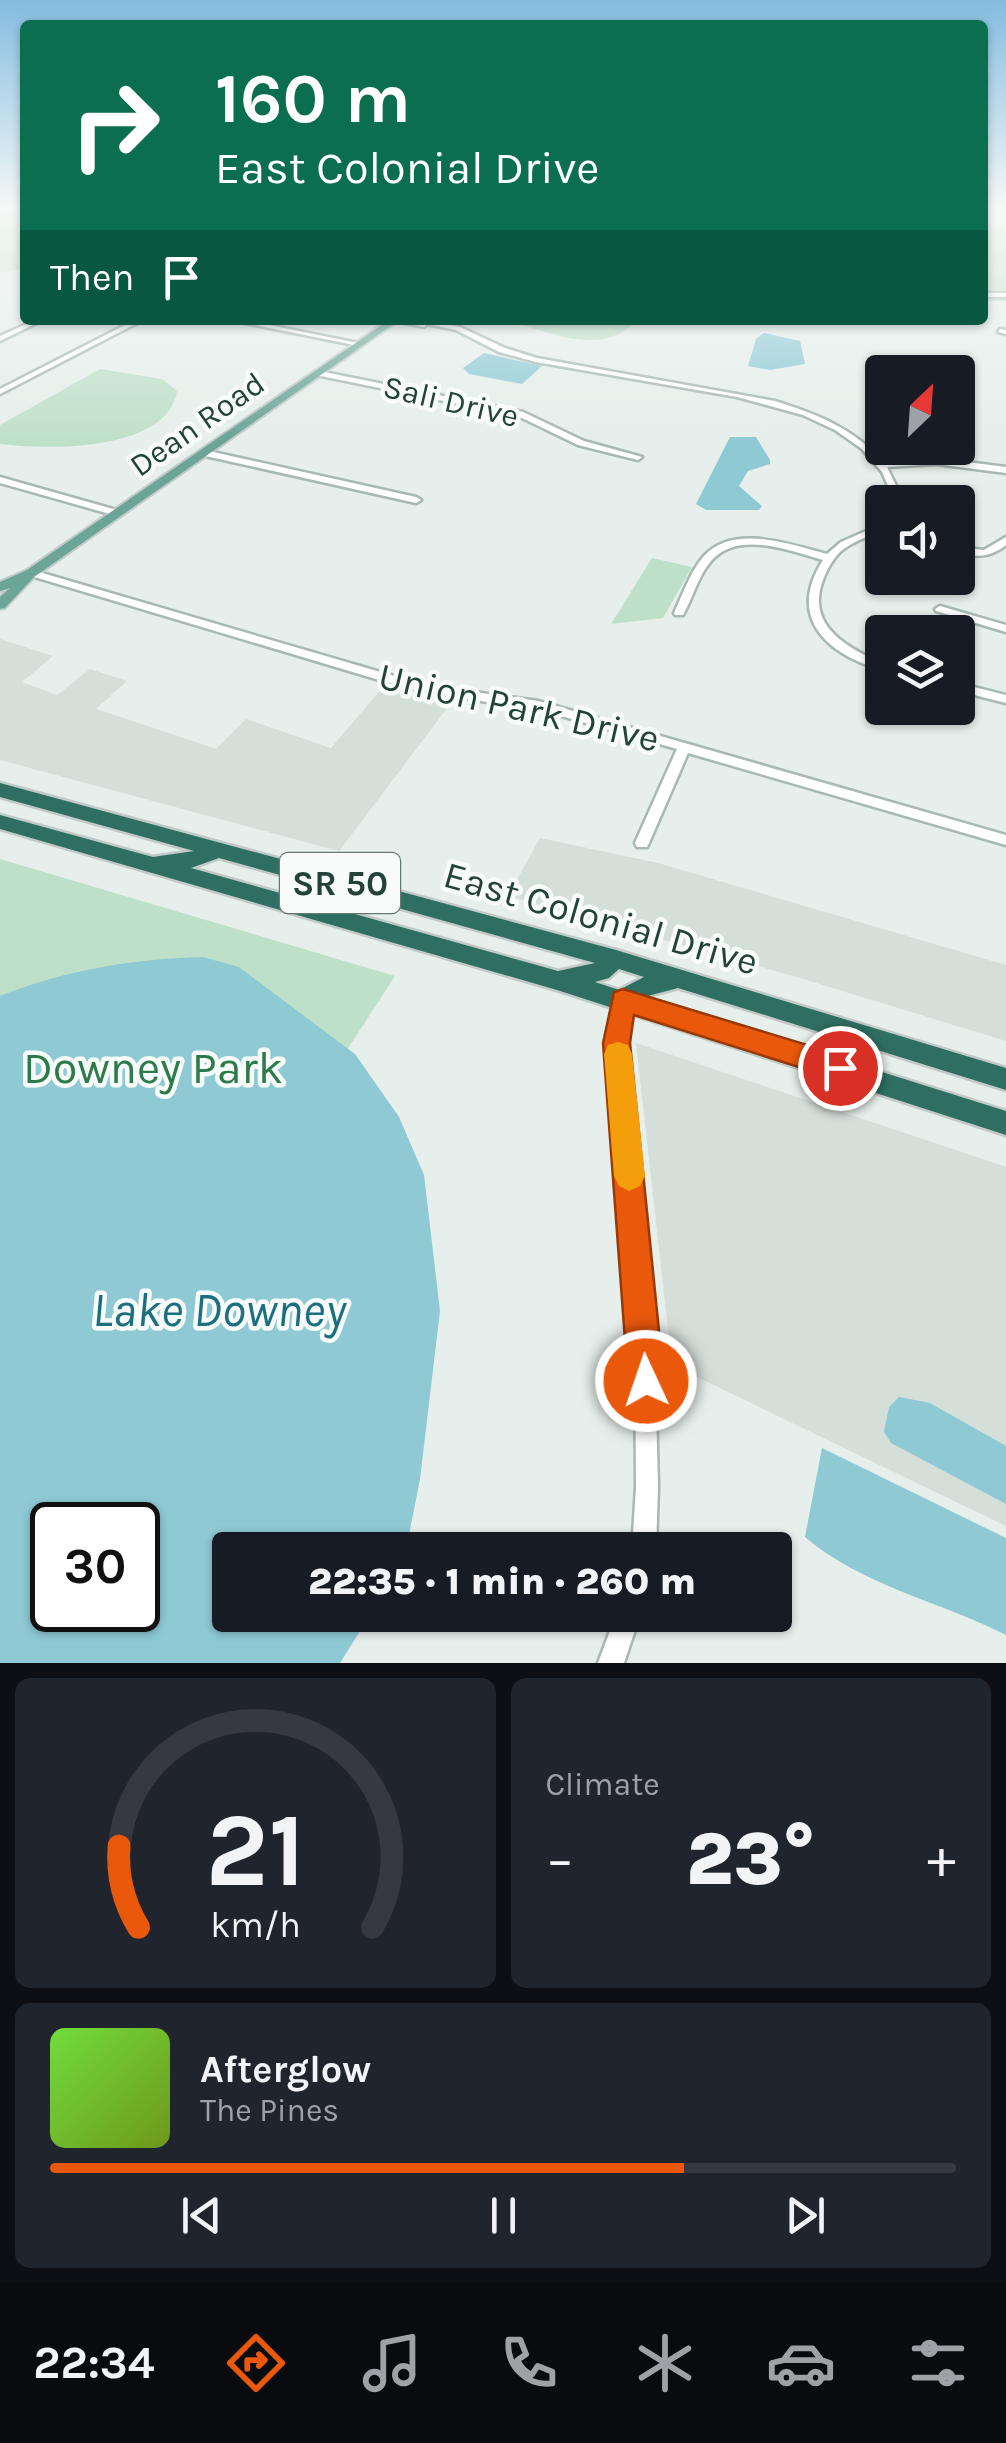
<!DOCTYPE html>
<html lang="en">
<head>
<meta charset="utf-8">
<style>
	body { margin:0; font-family:Karla,sans-serif; background:#20242c; color:#f1f3f6; height:100vh; display:flex; flex-direction:column; font-size:38px; white-space:nowrap }
	* { box-sizing:border-box; margin:0 }
	p { font-size:32px; color:#9ea1a6 }
	.icon { flex:none; width:55px; height:55px; fill:none; stroke:currentColor; stroke-width:2; stroke-linecap:round; stroke-linejoin:round }
	.map { position:relative; height:1663px; overflow:hidden }
	.panel { display:flex; flex-direction:column; gap:15px; padding:15px; background:#0d0f14; flex:1 }
	.panel>* { flex:none }
	.top-card { position:absolute; left:20px; top:20px; width:968px; height:305px; border-radius:10px; box-shadow:0 2px 8px #0004; background:#0b6e4f; color:#fff; overflow:hidden }
	.needle { width:65px; rotate:25deg }
	.tools { position:absolute; left:865px; top:355px; display:grid; gap:20px }
	.tools a { display:grid; place-items:center; width:110px; height:110px; border-radius:10px; background:#171b24; box-shadow:0 2px 8px #0004; font-size:50px }
	.speed { position:absolute; left:30px; top:1502px; display:flex; gap:20px; font-size:50px; font-weight:700; text-align:center }
	.speed>* { display:grid; place-content:center; width:130px; height:130px; border-radius:50%; background:#171b24; box-shadow:0 2px 8px #0004; line-height:1 }
	.speed .limit { border:5px solid #111; border-radius:15px; background:#fff; color:#111 }
	.pin { position:absolute; display:grid; place-items:center; width:85px; height:85px; color:#fff; margin:-42px; border:5px solid #fff; border-radius:50%; box-shadow:0 2px 10px #0007 }
	.me { position:absolute; width:110px; margin:-55px; rotate:357deg; stroke-linejoin:round; filter:drop-shadow(0 0 8px #0008) }
	.turn { display:flex; align-items:center; gap:35px; height:210px; padding:0 30px; font-size:45px }
	.turn .icon { width:130px; height:130px; stroke-width:2.5 }
	.turn b { display:block; font-size:70px; line-height:85px }
	.then { display:flex; align-items:center; height:95px; padding:0 30px; background:#0003; gap:20px; font-size:38px }
	.big { font-size:75px; font-weight:800; line-height:1.1 }
	.panel .tile { flex:1; display:flex; flex-direction:column; justify-content:center; gap:15px; min-width:0; padding:0 35px; border-radius:15px; background:#20242c }
	.panel .dial { align-items:center; gap:0 }
	.dial svg { height:260px; overflow:visible; fill:none; stroke:#363941; stroke-width:7; stroke-linecap:round; text-anchor:middle }
	.dial text { fill:#f1f3f6; stroke:none }
	.song { display:flex; align-items:center; gap:30px }
	.cover { width:120px; height:120px; border-radius:15px; background:linear-gradient(135deg,hsl(100 70% 55%),hsl(80 70% 35%)) }
	.played { height:10px; border-radius:5px; background:linear-gradient(90deg,#ea580c 70%,#363941 70%) }
	.keys { display:flex; justify-content:space-around; direction:ltr }
	.heat { display:flex; justify-content:space-between; align-items:center; font-size:55px; direction:ltr }
	.panel .tiles { flex:1; display:grid; gap:15px; grid-template-columns:1fr 1fr }
	.tile:last-child { grid-column:span 2 }
	.trip { position:absolute; left:212px; top:1532px; width:580px; height:100px; border-radius:10px; background:#171b24; box-shadow:0 2px 8px #0004; font-weight:800; line-height:100px; text-align:center }
	.menu { display:flex; height:160px; justify-content:space-around; align-items:center; background:#090b0e; color:#9ea1a6 }
	.menu .icon { width:70px; height:70px }
	.menu .selected { color:#ea580c }
	.menu b { font-size:45px; color:#f1f3f6 }
	.map>svg:first-child { display:block }
</style>
</head>
<body>
<div class="map">
<svg width="1006" height="1663" viewBox="0 0 1006 1663">
	<rect width="100%" height="100%" fill="#e6efeb"/>
	<g fill="#d4dfda">
		<polygon points="0,639 53,656 22,682 57,695 90,669 127,681 96,709 216,749 246,719 331,748 382,688 451,703 339,851 0,760"/>
		<polygon points="540,838 658,863 1006,965 1006,1041 800,978 508,896"/>
		<polygon points="636,1043 1006,1167 1006,1526 672,1365"/>
	</g>
	<g fill="#bfe0c8">
		<polygon points="0,208 25,208 25,269 0,273"/>
		<polygon points="983,227 1006,228 1006,301 983,301"/>
		<path d="M505 320H631L634 323C599 358 545 330 505 320Z"/>
		<path d="M100 369 162 379 177 391C167 452 48 450 0 444V425Z"/>
		<polygon points="652,558 692,567 663,618 611,624"/>
		<polygon points="0,859 395,976 67,1482 52,1525 52,1610 0,1663"/>
	</g>
	<g fill="#8ec9d4" fill-rule="evenodd">
		<polygon points="764,333 800,341 805,364 770,370 748,366 756,339"/>
		<polygon points="484,353 542,366 522,384 469,374 463,368"/>
		<polygon points="730,437 756,437 770,460 770,464 748,471 739,486 762,506 759,510 706,510 696,504"/>
		<path d="M203 957 239 967 355 1054 399 1117 424 1175 440 1311 420 1479 406 1550H230V1615H370L340 1663H0V996C65 970 134 959 203 957ZM52 1525H138V1610H52Z"/>
		<polygon points="899,1397 930,1403 1006,1446 1006,1504 891,1443 884,1432 889,1407"/>
		<path d="M822 1448 1006 1538V1635C941 1602 861 1585 805 1537Z"/>
	</g>
	<g fill="none" stroke-linecap="round" stroke-linejoin="round">
		<defs>
			<g id="minor">
				<rect x="982" y="293" width="24" height="4"/>
				<polygon points="35,320 43,320 0,341 0,336"/>
				<polygon points="135,320 143,320 0,394 0,389"/>
				<polygon points="230,320 244,320 363,344 359,346"/>
				<path d="M392 320H428L460 327 505 348 537 358 775 401C816 414 854 428 883 462L936 458 1006 467V473L936 464 887 467 904 502H895L882 472 862 449 835 430 803 415 737 397 536 362 499 352 456 330 427 324 424 327Z"/>
				<polygon points="1000,329 1006,330 1006,334 998,332"/>
				<polygon points="319,371 523,412 584,441 642,457 638,460 578,445 518,416 316,375 316,371"/>
				<polygon points="204,450 416,497 421,500 416,503 201,455 201,451"/>
				<polygon points="0,477 120,511 122,513 117,516 0,483"/>
				<path d="M882 524V530C869 537 852 541 840 552 831 561 825 573 821 586 809 628 850 649 882 663V670C827 654 786 618 823 560 791 551 739 530 712 560 698 575 693 598 683 615H675L674 613C683 594 690 572 704 556 734 523 791 545 827 554L841 542Z"/>
				<path d="M1006 537V545C991 557 976 558 958 553V547L984 550Z"/>
				<polygon points="32,570 394,676 432,686 538,701 1006,835 1006,845 688,753 649,843 647,847 637,847 635,843 677,749 537,709 432,694 386,682 28,575 28,571"/>
				<polygon points="940,606 1006,625 1006,632 936,611 935,609"/>
				<polygon points="958,683 1006,695 1006,703 958,691"/>
				<polygon points="623,993 629,995 631,1000 625,1043 645,1233 655,1360 658,1487 656,1550 632,1550 636,1487 635,1360 626,1233 609,1043 615,1000 617,995"/>
				<polygon points="616,1615 640,1615 624,1663 598,1663"/>
			</g>
			<polygon id="major" points="389,320 399,320 34,577 5,608 0,609 0,597 10,588 0,591 0,582 27,570"/>
			<path id="highway" d="M0 783 616 950 1006 1068V1090L678 988 644 997 1006 1111V1135L557 990 0 829V815L153 857 194 851 0 797ZM219 858 595 963 558 971 191 868ZM619 969 644 977 619 990 595 982 609 978Z"/>
		</defs>
		<use href="#minor" stroke="#a8b8b2" stroke-width="5"/>
		<use href="#major" stroke="#c2cac8" stroke-width="4"/>
		<use href="#highway" stroke="#c2cac8" stroke-width="5"/>
		<use href="#minor" fill="#fff" fill-rule="evenodd"/>
		<use href="#major" fill="#6aa596" fill-rule="evenodd"/>
		<use href="#highway" fill="#2f6f62" fill-rule="evenodd"/>
	</g>
	<linearGradient id="sky" x2="0" y2="1"><stop stop-color="#84bce0"/><stop offset="0.47" stop-color="#f4f8f6"/><stop offset="1" stop-color="#f4f8f6" stop-opacity="0"/></linearGradient>
	<rect width="1006" height="441" fill="url(#sky)"/>
	<polygon fill="#ea580c" stroke="#983908" stroke-width="2.5" points="623,989 840,1055 850,1058 854,1068 850,1077 840,1080 634,1015 630,1043 664,1381 658,1393 646,1399 634,1393 628,1381 603,1043 614,992"/>
	<polygon fill="#f59e0b" points="618,1042 628,1045 632,1054 645,1176 640,1186 629,1191 619,1186 614,1176 604,1054 608,1045"/>
	<g text-anchor="middle" stroke-width="9" stroke-linejoin="round" paint-order="stroke">
		<g font-size="32" fill="#24423a" stroke="#f7fbf9">
			<text transform="translate(451 401) rotate(13)" y="11">Sali Drive</text>
			<text transform="translate(197 424) rotate(-35)" y="11">Dean Road</text>
		</g>
		<rect fill="#f7fbf9" stroke="#637a73" stroke-width="2.5" x="280" y="853" width="120" height="60" rx="8"/>
		<g font-size="35" font-weight="bold" fill="#24423a">
			<text x="340" y="895">SR 50</text>
		</g>
		<g font-size="38" fill="#24423a" stroke="#f7fbf9">
			<text transform="translate(519 707) rotate(13)" y="13">Union Park Drive</text>
			<text transform="translate(601 918) rotate(16)" y="13">East Colonial Drive</text>
		</g>
		<g font-size="45" fill="#2d7a4b" stroke="#f7fbf9">
			<text x="153" y="1083">Downey Park</text>
		</g>
		<g font-size="48" font-style="italic" fill="#1c6f80" stroke="#f7fbf9">
			<text x="219" y="1326">Lake Downey</text>
		</g>
	</g>
</svg>
<div class="tools">
<a><svg class="needle" viewBox="-14 -14 28 28"><path d="M0-13l5 13h-10z" fill="#e53935"/><path d="M0 13l5-13h-10z" fill="#9ea1a6"/></svg></a>
<a><svg class="icon" aria-label="sound" viewBox="0 0 24 24"><path d="M4 9h4l5-4v14l-5-4H4zM17 9q2 3 0 6"/></svg></a>
<a><svg class="icon" aria-label="layers" viewBox="0 0 24 24"><path d="M12 4l9 5-9 5-9-5zM3 14l9 5 9-5"/></svg></a>
</div>
<div class="speed"><div class="limit">30</div></div>
<div class="pin" style="left:840px;top:1068px;background:#d93025"><svg class="icon" aria-label="arrive" viewBox="0 0 24 24"><path d="M6 21V4h12l-3 4 3 4H6"/></svg></div>
<svg class="me" style="left:646px;top:1381px" viewBox="-20 -20 40 40"><circle r="17" fill="#ea580c" stroke="#fff" stroke-width="3"/><path d="M0-11L8 9 0 5-8 9z" fill="#fff"/></svg>
<div class="trip">22:35 · 1 min · 260 m</div>
<div class="top-card">
<div class="turn"><svg class="icon" aria-label="right" viewBox="0 0 24 24"><path d="M7 20v-9h11M14 6l5 5-5 5"/></svg><div><b>160 m</b>East Colonial Drive</div></div>
<div class="then">Then<svg class="icon" aria-label="arrive" viewBox="0 0 24 24"><path d="M6 21V4h12l-3 4 3 4H6"/></svg></div>
</div>
</div>
<section class="panel">
<div class="tiles">
<div class="tile dial"><svg viewBox="0 0 100 80">
<path d="M14 69A42 42 0 1 1 86 69"/>
<path d="M14 69A42 42 0 0 1 8 44" stroke="#ea580c"/>
<text x="50" y="56" font-size="32" font-weight="700">21</text>
<text x="50" y="72" font-size="11">km/h</text>
</svg></div>
<div class="tile"><p>Climate</p>
<div class="heat"><a>−</a><b class="big">23°</b><a>+</a></div>
</div>
<div class="tile">
<div class="song"><i class="cover"></i><div><b>Afterglow</b><p>The Pines</p></div></div>
<div class="played"></div>
<div class="keys"><svg class="icon" aria-label="previous" viewBox="0 0 24 24"><path d="M18 5L8 12l10 7zM5 5v14"/></svg><svg class="icon" aria-label="pause" viewBox="0 0 24 24"><path d="M8 5v14M16 5v14"/></svg><svg class="icon" aria-label="next" viewBox="0 0 24 24"><path d="M6 5l10 7-10 7zM19 5v14"/></svg></div>
</div>
</div>
</section>
<nav class="menu">
<b>22:34</b>
<svg class="icon selected" aria-label="directions" viewBox="0 0 24 24"><path d="M12 3l9 9-9 9-9-9zM9 14v-3h6M13 9l2 2-2 2"/></svg>
<svg class="icon" aria-label="music" viewBox="0 0 24 24"><path d="M9 18V5l10-2v13"/><circle cx="6" cy="18" r="3"/><circle cx="16" cy="16" r="3"/></svg>
<svg class="icon" aria-label="phone" viewBox="0 0 24 24"><path d="M5 4h4l2 5-3 2q2 4 5 5l2-3 5 2v4C11 20 4 13 5 4z"/></svg>
<svg class="icon" aria-label="climate" viewBox="0 0 24 24"><path d="M12 3v18M4 7l16 10M4 17L20 7"/></svg>
<svg class="icon" aria-label="car" viewBox="0 0 24 24"><path d="M5 17H2v-5l4-1 3-4h7l3 4 3 1v5h-3M9 17h6M6 11h13"/><circle cx="7" cy="17" r="2"/><circle cx="17" cy="17" r="2"/></svg>
<svg class="icon" aria-label="filters" viewBox="0 0 24 24"><path d="M4 7h16M4 17h16"/><circle cx="9" cy="7" r="2"/><circle cx="15" cy="17" r="2"/></svg>
</nav>
</body>
</html>
